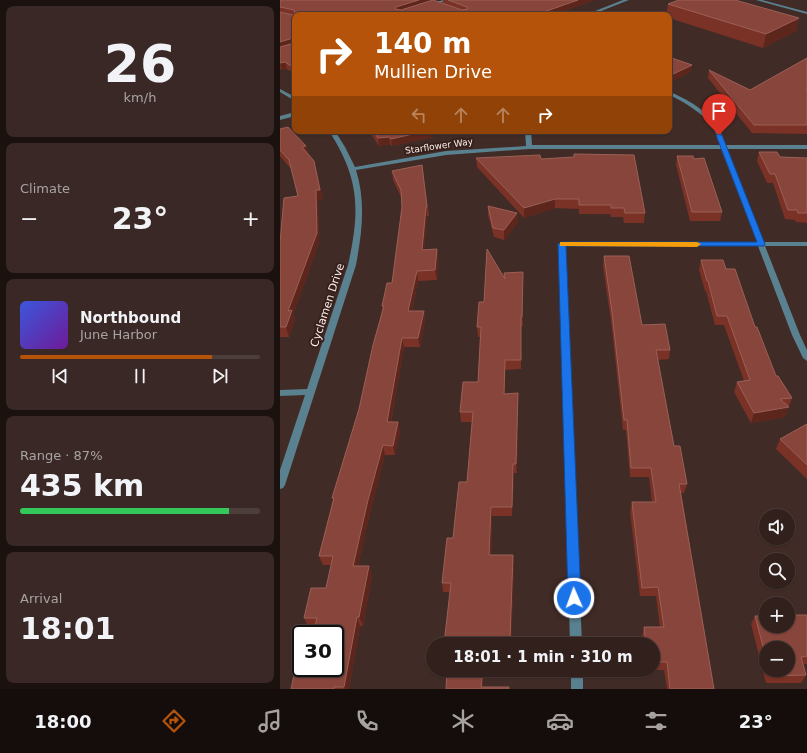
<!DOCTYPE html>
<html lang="en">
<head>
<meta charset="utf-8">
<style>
	body { margin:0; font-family:"DejaVu Sans",sans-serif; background:#392825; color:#f1f3f6; height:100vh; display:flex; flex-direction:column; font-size:15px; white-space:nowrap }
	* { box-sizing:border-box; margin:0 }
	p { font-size:13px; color:#a8a3a3 }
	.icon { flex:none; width:22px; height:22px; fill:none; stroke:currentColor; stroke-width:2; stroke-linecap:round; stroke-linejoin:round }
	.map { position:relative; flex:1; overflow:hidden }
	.drawer { display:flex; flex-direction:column; gap:6px; padding:6px; background:#1b120f; width:280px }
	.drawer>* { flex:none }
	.hud { position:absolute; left:12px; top:12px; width:380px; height:122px; border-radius:8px; box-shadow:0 1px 3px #0004,0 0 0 1px #4c3e3b; background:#b45309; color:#fff; overflow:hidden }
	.controls { position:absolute; left:479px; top:509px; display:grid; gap:8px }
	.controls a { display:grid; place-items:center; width:36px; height:36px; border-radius:50%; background:#31201c; box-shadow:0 1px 3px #0004,0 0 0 1px #4c3e3b; font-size:20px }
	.speed { position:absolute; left:12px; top:625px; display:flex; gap:8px; font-size:20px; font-weight:700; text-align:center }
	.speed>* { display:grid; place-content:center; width:52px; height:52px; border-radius:50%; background:#31201c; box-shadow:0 1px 3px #0004,0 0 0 1px #4c3e3b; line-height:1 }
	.speed .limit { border:2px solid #111; border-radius:6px; background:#fff; color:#111 }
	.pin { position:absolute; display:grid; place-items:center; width:34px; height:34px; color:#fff; margin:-41px -17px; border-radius:50% 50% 50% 0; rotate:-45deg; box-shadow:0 0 4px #0007 }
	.pin .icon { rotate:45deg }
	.me { position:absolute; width:44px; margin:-22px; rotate:358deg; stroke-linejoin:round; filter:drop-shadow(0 0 3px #0008) }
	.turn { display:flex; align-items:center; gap:14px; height:84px; padding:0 16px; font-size:18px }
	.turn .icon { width:52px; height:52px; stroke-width:2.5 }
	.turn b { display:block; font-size:28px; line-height:34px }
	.lanes { display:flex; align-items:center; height:38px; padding:0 16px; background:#0003; justify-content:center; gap:20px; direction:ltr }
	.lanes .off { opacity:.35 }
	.big { font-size:30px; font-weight:700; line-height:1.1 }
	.drawer .card { flex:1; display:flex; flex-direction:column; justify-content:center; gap:6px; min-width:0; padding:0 14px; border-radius:8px; background:#392825 }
	.drawer .dial { align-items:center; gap:0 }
	.dial b { font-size:52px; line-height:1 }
	.song { display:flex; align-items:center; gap:12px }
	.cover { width:48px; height:48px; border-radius:6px; background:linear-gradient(135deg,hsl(230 70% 55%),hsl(280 70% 35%)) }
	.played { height:4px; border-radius:2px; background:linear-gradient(90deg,#b45309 80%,#4c3e3b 80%) }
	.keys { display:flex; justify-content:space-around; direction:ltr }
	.heat { display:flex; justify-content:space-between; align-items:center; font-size:22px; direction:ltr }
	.charge { height:6px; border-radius:3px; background:linear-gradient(90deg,#34c759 87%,#4c3e3b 0) }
	.trip { position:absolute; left:146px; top:637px; width:234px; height:40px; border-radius:20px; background:#31201c; box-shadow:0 1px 3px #0004,0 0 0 1px #4c3e3b; font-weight:700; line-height:40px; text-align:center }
	.tabs { display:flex; height:64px; justify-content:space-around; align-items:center; background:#140d0b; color:#a8a3a3 }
	.tabs .icon { width:28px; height:28px }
	.tabs .on { color:#b45309 }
	.tabs b { font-size:18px; color:#f1f3f6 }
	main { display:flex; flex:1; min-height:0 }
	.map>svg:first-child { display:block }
</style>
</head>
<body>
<main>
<section class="drawer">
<div class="card dial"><b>26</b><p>km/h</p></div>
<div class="card"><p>Climate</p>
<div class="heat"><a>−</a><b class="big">23°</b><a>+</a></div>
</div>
<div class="card">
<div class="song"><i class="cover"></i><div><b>Northbound</b><p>June Harbor</p></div></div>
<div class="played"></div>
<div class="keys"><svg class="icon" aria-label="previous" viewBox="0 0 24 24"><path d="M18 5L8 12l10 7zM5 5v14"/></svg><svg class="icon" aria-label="pause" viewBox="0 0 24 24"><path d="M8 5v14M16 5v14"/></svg><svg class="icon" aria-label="next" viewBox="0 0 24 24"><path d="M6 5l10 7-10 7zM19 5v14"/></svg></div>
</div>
<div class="card"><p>Range · 87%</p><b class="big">435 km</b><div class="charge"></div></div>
<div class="card"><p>Arrival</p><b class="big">18:01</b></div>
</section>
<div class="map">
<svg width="527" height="689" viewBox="0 0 527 689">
	<rect width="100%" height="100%" fill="#412b26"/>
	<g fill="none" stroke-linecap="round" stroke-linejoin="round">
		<g fill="#59818f" fill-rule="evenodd">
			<polygon points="163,0 169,0 150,6 148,5"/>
			<polygon points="343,0 349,0 311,15 305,15"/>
			<polygon points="0,89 15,97 15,101 0,92"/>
			<path d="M389 92C405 97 430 113 439 128 442 133 443 140 445 145H527V149H447L483 242H527V246H485L520 335 527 350V361L523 358 512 335 478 246H285L302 644H290L279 244 282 242H477L441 149H249L166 155 76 170C86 202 82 233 76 265L5 485 3 488 0 489V470L25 395 0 396V390L27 389 68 265C80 211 80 179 49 131H55L65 147 75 167 166 151 246 146 245 131H251L252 145H440C438 140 436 132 433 127 422 113 405 102 389 95Z"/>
			<polygon points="15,112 15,116 0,120 0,116"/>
			<rect x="291" y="670" width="12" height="19"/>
		</g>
		<polygon fill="#59818f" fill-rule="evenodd" points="476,0 482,0 527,12 527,14"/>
	</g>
	<g fill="#7a3126" fill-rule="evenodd">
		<polygon points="0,0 148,2 163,3 163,0 315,0 273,15 15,15 15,74 7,69 2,70 0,69"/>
		<polygon points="388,4 519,18 516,31 483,48 389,18 389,15 386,15"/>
		<polygon points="527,58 527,134 472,133 428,78 429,70 470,90"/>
		<polygon points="0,129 26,146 29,155 34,161 43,199 38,200 39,243 13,315 15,320 9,337 0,337 0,243 18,196 11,169 0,156"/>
		<polygon points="89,131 163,131 164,133 153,135 153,137 112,146 110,144 99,146"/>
		<polygon points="479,152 500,157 527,158 527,223 516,222 515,220 505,219 493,183 487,183 477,161"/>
		<polygon points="294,154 365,213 364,223 344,223 343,217 331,217 330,214 299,214 299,209 275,208 244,218 197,167 196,158 261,159 294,157"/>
		<polygon points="397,156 414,159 442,212 440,221 410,221 396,165"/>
		<polygon points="142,165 149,216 147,216 144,249 157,249 158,258 157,280 138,281 132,311 144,311 145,321 140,347 124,347 111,422 118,422 120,432 115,455 105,455 91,509 78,566 89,566 92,575 83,626 80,626 69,689 11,689 55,668 35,626 28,626 24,618 46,588 51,565 43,565 39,556 53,500 52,498 79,409 102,310 102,306 112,283 122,207 121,197 113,180 112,171"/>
		<polygon points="208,206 237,213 238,222 224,240 214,237 208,215"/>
		<polygon points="324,256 362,325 390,350 389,359 378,360 394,446 407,484 404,493 401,493 434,689 387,689 384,670 373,670 373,644 363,644 362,636 364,627 380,627 376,596 360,596 350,512 352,502 372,502 369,477 350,477 346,430 343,430 331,321 323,266"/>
		<polygon points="421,260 446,269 475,327 496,376 512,398 505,417 471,423 454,392 457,382 464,381 444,325 435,325 426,291 425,291 419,270"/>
		<polygon points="224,273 243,309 243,326 241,326 241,369 225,370 225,394 238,393 237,473 234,473 232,516 212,516 211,555 233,555 234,564 231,644 164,644 170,592 163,592 162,583 187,482 192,422 181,422 180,412 198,382 200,337 198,337 197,327 204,302 224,277"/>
		<polygon points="527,424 527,479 496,449 500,439"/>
		<path d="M527 615V664H523L526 675 521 683H486L471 624 475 616ZM486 648 508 670H486Z"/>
	</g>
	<g fill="#5d261d">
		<polygon points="139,0 148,0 148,4 117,14 115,9 116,7"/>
		<polygon points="298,0 315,0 273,15 261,15 261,13"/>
		<polygon points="519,18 516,31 483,48 486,34"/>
		<polygon points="13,38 15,45 0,50 0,42"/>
		<polygon points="5,62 7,69 2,70 0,63"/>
		<polygon points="412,65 411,72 389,83 389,76"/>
		<polygon points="146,131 163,131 164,133 153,135 153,137 112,146 111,139"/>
		<polygon points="109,137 110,144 99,146 98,138"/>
		<polygon points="26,146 29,155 22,147"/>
		<polygon points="34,161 43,199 38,200 39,243 13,315 15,320 9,337 6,327 8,311 36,190"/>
		<polygon points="275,199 275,208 244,218 244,208"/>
		<polygon points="146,207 147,216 143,259 142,250"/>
		<polygon points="237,213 238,222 224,240 224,230"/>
		<polygon points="157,249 158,258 157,280 155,270"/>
		<polygon points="137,271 138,281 130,320 128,311"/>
		<polygon points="243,272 243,326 242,317"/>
		<polygon points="144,311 145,321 140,347 138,338"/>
		<polygon points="122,338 124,347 109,431 107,422"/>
		<polygon points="225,360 225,403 224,394"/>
		<polygon points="238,393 238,403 237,473 236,464"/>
		<polygon points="509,407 505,417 471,423 474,413"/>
		<polygon points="118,422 120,432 115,455 113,446"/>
		<polygon points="103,445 105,455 91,509 76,575 73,566 88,500"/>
		<polygon points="233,464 234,473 232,516 232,507"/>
		<polygon points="211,507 212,516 210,564 209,555"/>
		<polygon points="233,555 234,564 231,644 230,639"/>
		<polygon points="89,566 92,575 83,626 79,617"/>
		<polygon points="77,617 80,626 69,689 65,689 64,687"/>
		<polygon points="203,670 204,670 203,689 201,687"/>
	</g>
	<g fill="#88453b" stroke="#9a6056">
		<polygon points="0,0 139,0 116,7 115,9 121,10 153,0 182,10 188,9 187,7 168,0 298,0 261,13 266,15 15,15 15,68 5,62 0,63 0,47 14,43 15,39 13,38 0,42 0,12 13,15 15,14 14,10 0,7"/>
		<polygon points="399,0 455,0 519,18 486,34 388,4"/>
		<polygon points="389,57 412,65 389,76"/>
		<polygon points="527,58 527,88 526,88 527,90 527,125 474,125 429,70 470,90"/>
		<polygon points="8,127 26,146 22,147 34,161 40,190 36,190 37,233 8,311 12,310 6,327 0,327 0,243 4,198 18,196 9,160 0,150 0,129"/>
		<polygon points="93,131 146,131 111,139 109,137 98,138"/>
		<polygon points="479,152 497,152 500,157 527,158 527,213 518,213 517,210 508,210 495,174 490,174"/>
		<polygon points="294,154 354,155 365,213 345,213 344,208 331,208 331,205 299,205 299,199 275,199 244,208 196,158 260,155 261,159 294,157"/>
		<polygon points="397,156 413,156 414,159 424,158 442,212 412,212"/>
		<polygon points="142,165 147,207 146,207 142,250 157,249 155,270 137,271 128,311 144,311 138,338 122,338 107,422 118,422 113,446 103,445 88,500 73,566 89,566 79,617 77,617 64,687 54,687 54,689 11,689 19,651 21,651 21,668 55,668 55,634 33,634 37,618 24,618 31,588 46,588 53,556 39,556 54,498 52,498 79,409 93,345 104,306 102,306 107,283 112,283 122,207 121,190 112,171"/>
		<polygon points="208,206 237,213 224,230 213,228"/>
		<polygon points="207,249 225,279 224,273 243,272 242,317 241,317 241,360 225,360 224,394 238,393 236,464 233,464 232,507 211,507 209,555 233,555 230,639 205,639 204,644 164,644 171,583 162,583 167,538 173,538 179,482 187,482 193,412 180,412 183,382 198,382 201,327 197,327 199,302 204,302"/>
		<polygon points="324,256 349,256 362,325 385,324 390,350 376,350 394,446 400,446 407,484 399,484 434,689 390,689 387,662 373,662 373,644 366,644 364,627 384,627 378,587 362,588 352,502 376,502 371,468 351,468 347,420 344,420 332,312"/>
		<polygon points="421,260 443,260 446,269 455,269 475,327 477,327 496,376 498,376 512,398 500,399 509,407 474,413 457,382 470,380 447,316 437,316 428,281 427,281"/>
		<polygon points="527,424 527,465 500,439"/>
		<polygon points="508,615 527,615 527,656 521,657 526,675 490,676 489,670 508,670 508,648 486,648 486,658 475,616 486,616 486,626 508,626"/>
		<polygon points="167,670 203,670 201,687 229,687 229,689 166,689"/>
	</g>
	<polygon fill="#1a73e8" stroke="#114b97" points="437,134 442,135 485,244 484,246 286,246 301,598 299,602 294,604 290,602 288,598 278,244 282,242 477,242 436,135"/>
	<polygon fill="#f59e0b" points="280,242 417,242 421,244 417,247 283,246 280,246"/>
	<g text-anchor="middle" stroke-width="4" stroke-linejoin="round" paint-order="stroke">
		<g font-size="9" fill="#fcedea" stroke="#36211c">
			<text transform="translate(159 146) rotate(-8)" y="3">Starflower Way</text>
		</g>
		<g font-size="11" fill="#fcedea" stroke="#36211c">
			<text transform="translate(47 305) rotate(-72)" y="4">Cyclamen Drive</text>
		</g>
	</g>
</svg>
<div class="controls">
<a><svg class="icon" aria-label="sound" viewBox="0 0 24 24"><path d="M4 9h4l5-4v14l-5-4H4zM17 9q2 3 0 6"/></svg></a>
<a><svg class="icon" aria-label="search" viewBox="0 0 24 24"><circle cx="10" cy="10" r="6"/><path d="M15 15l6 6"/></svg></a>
<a>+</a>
<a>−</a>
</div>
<div class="speed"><div class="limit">30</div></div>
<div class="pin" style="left:439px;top:135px;background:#d93025"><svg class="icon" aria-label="arrive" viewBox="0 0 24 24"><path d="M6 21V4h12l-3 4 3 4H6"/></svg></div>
<svg class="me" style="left:294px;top:598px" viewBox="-20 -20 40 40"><circle r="17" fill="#1a73e8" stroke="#fff" stroke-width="3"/><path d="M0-11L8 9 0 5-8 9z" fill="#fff"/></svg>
<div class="trip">18:01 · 1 min · 310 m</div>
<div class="hud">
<div class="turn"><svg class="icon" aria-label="right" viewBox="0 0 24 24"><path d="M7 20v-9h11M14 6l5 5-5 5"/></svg><div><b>140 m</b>Mullien Drive</div></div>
<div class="lanes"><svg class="icon off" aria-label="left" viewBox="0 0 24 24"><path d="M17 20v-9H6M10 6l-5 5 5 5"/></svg><svg class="icon off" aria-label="ahead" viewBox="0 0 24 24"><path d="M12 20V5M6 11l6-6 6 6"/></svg><svg class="icon off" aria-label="ahead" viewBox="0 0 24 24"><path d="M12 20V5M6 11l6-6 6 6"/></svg><svg class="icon" aria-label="right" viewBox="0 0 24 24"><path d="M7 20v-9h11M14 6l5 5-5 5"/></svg></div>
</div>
</div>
</main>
<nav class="tabs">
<b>18:00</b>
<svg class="icon on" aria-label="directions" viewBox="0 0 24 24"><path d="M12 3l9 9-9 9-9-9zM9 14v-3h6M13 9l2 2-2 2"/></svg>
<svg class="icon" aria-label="music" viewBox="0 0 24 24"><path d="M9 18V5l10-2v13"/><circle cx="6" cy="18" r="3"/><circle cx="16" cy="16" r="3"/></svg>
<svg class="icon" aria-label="phone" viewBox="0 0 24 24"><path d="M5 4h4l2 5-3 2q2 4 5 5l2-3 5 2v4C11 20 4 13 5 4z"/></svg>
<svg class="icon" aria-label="climate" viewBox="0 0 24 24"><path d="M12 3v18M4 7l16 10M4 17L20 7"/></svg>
<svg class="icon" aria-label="car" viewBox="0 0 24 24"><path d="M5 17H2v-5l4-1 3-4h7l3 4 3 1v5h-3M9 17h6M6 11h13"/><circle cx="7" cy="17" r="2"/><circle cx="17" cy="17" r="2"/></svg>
<svg class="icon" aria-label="filters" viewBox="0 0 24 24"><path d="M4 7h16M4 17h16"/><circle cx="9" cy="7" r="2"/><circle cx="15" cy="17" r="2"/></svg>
<b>23°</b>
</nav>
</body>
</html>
